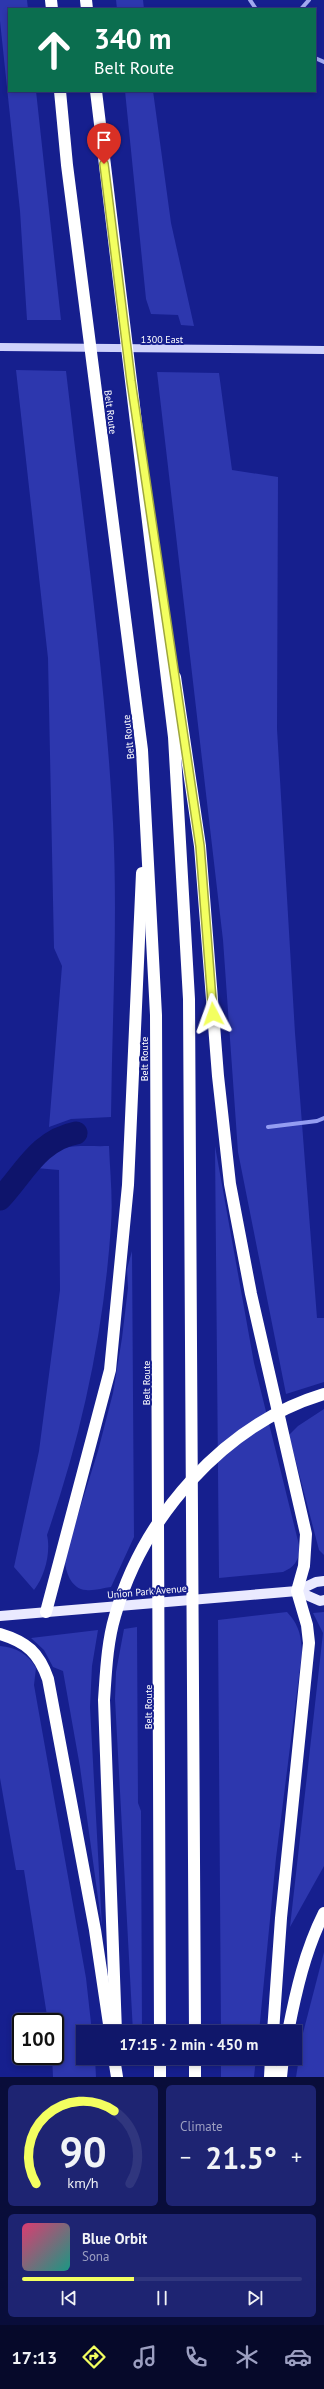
<!DOCTYPE html>
<html lang="en">
<head>
<meta charset="utf-8">
<style>
	body { margin:0; font-family:"PT Sans",sans-serif; background:#1e2472; color:#f1f3f6; height:100vh; display:flex; flex-direction:column; font-size:15px; white-space:nowrap }
	* { box-sizing:border-box; margin:0 }
	p { font-size:13px; color:#9c9fc1 }
	.icon { flex:none; width:22px; height:22px; fill:none; stroke:currentColor; stroke-width:2; stroke-linecap:round; stroke-linejoin:round }
	.map { position:relative; height:2077px; overflow:hidden }
	.details { display:flex; flex-direction:column; gap:8px; padding:8px; background:#090d3a; flex:1 }
	.details>* { flex:none }
	.guide { position:absolute; left:8px; top:8px; width:308px; height:84px; border-radius:0px; box-shadow:0 2px 6px #0003,0 0 0 1px #30367e; background:#0b6e4f; color:#fff; overflow:hidden }
	.speed { position:absolute; left:12px; top:2013px; display:flex; gap:8px; font-size:20px; font-weight:700; text-align:center }
	.speed>* { display:grid; place-content:center; width:52px; height:52px; border-radius:50%; background:#10176a; box-shadow:0 2px 6px #0003,0 0 0 1px #30367e; line-height:1 }
	.speed .limit { border:2px solid #111; border-radius:6px; background:#fff; color:#111 }
	.pin { position:absolute; display:grid; place-items:center; width:34px; height:34px; color:#fff; margin:-41px -17px; border-radius:50% 50% 50% 0; rotate:-45deg; box-shadow:0 0 4px #0007 }
	.pin .icon { rotate:45deg }
	.me { position:absolute; width:44px; margin:-22px; rotate:356deg; stroke-linejoin:round; filter:drop-shadow(0 0 3px #0008) }
	.turn { display:flex; align-items:center; gap:14px; height:84px; padding:0 20px; font-size:18px }
	.turn .icon { width:52px; height:52px; stroke-width:2.5 }
	.turn b { display:block; font-size:28px; line-height:34px }
	.big { font-size:30px; font-weight:600; line-height:1.1 }
	.details .card { flex:1; display:flex; flex-direction:column; justify-content:center; gap:6px; min-width:0; padding:0 14px; border-radius:6px; background:#1e2472 }
	.details .dial { align-items:center; gap:0 }
	.dial svg { height:104px; overflow:visible; fill:none; stroke:#30367e; stroke-width:7; stroke-linecap:round; text-anchor:middle }
	.dial text { fill:#f1f3f6; stroke:none }
	.song { display:flex; align-items:center; gap:12px }
	.cover { width:48px; height:48px; border-radius:6px; background:linear-gradient(135deg,hsl(340 70% 55%),hsl(170 70% 35%)) }
	.played { height:4px; border-radius:2px; background:linear-gradient(90deg,#f3ff60 40%,#30367e 40%) }
	.keys { display:flex; justify-content:space-around; direction:ltr }
	.heat { display:flex; justify-content:space-between; align-items:center; font-size:22px; direction:ltr }
	.details .tiles { flex:1; display:grid; gap:8px; grid-template-columns:1fr 1fr }
	.card:last-child { grid-column:span 2 }
	.trip { position:absolute; left:76px; top:2025px; width:226px; height:40px; border-radius:0px; background:#10176a; box-shadow:0 2px 6px #0003,0 0 0 1px #30367e; font-weight:600; line-height:40px; text-align:center }
	.tabs { display:flex; height:64px; justify-content:space-around; align-items:center; background:#06092a; color:#9c9fc1 }
	.tabs .icon { width:28px; height:28px }
	.tabs .current { color:#f3ff60 }
	.tabs b { font-size:18px; color:#f1f3f6 }
	.map>svg:first-child { display:block }
</style>
</head>
<body>
<div class="map">
<svg width="324" height="2077" viewBox="0 0 324 2077">
	<rect width="100%" height="100%" fill="#161f8e"/>
	<g fill="#2d37ae">
		<polygon points="0,0 27,0 28,9 9,9 9,91 36,91 61,320 27,320 20,211 0,21"/>
		<polygon points="116,0 143,0 144,9 117,9"/>
		<polygon points="125,91 153,91 171,223 194,326 181,325 178,315 151,314 146,299"/>
		<path d="M16 370 66 371C83 521 105 672 113 823 118 921 112 1019 111 1117L71 1119 49 1127 62 966 54 948 48 658Z"/>
		<polygon points="157,372 219,373 232,470 278,477 277,729 295,1033 317,1318 324,1318 324,1382 286,1394 238,1152 223,940"/>
		<path d="M109 1146C110 1172 113 1199 111 1225 104 1331 82 1434 47 1535 51 1552 45 1576 34 1590L14 1567 39 1451 60 1290 59 1170 36 1168C54 1141 80 1147 109 1146Z"/>
		<path d="M215 1146 254 1363 300 1549C298 1562 294 1567 283 1572L219 1578Z"/>
		<path d="M132 1251 134 1537 111 1587C103 1588 94 1591 86 1590 70 1589 64 1568 65 1556L98 1451 113 1393 122 1338 128 1288 127 1269Z"/>
		<polygon points="324,1409 324,1555 319,1550 289,1435 298,1426"/>
		<path d="M287 1612C299 1625 301 1635 302 1652L276 1858 259 2032H221L218 1620Z"/>
		<polygon points="324,1612 324,1866 290,1927 323,1633 313,1613"/>
		<polygon points="137,1627 138,1803 141,1811 142,2032 133,2032 115,1699 116,1672 124,1629"/>
		<polygon points="98,1630 92,1666 90,1707 102,1927 80,1767 63,1671 53,1667 44,1650 31,1638"/>
		<path d="M0 1646C16 1647 28 1654 36 1668L34 1685 86 1978 92 2032H83V2058H95L96 2077H53L52 2056H55V2022H48L24 1870H16L0 1778Z"/>
		<polygon points="324,1952 324,2077 296,2077 303,2033"/>
		<polygon points="221,2058 256,2058 254,2077 221,2077"/>
	</g>
	<g fill="none" stroke-linecap="round" stroke-linejoin="round">
		<polyline stroke="#949df2" stroke-width="4" points="268,1127 317,1121 324,1118"/>
		<path stroke="#0e146b" stroke-width="23" d="M0 1199C24 1173 39 1140 76 1133"/>
		<g stroke="#a1a8ef" stroke-width="4">
			<polyline points="250,0 256,9"/>
			<polyline points="301,9 309,0"/>
			<polyline points="315,58 324,62"/>
		</g>
		<polyline stroke="#cfd2fb" stroke-width="8" points="0,347 324,350"/>
		<g stroke="#eaeaff" stroke-width="10">
			<polyline points="297,1591 320,1601 324,1600"/>
			<polyline points="0,1616 297,1591 316,1582 324,1581"/>
		</g>
		<g stroke="#fff" stroke-width="12">
			<polyline points="51,0 52,9"/>
			<polyline points="86,0 87,9"/>
			<polyline points="60,91 67,165 142,750 156,1015 160,2032"/>
			<polyline points="96,91 174,737 189,999 195,2032"/>
			<polyline points="175,677 200,846 218,1076 230,1184 251,1294 306,1534 304,1566 297,1591 307,1625 309,1643 281,1918 273,2032"/>
			<polyline points="46,1612 110,1370 128,1185 142,873"/>
			<path d="M0 1634C27 1642 39 1653 48 1679L95 1930 109 2024"/>
			<path d="M116 2032 104 1700C106 1672 107 1643 115 1616 143 1517 224 1424 324 1394"/>
			<path d="M288 2032C296 1991 305 1951 324 1913"/>
			<polyline points="114,2058 117,2077"/>
			<polyline points="160,2058 160,2077"/>
			<polyline points="195,2058 195,2077"/>
			<polyline points="270,2077 271,2058"/>
			<polyline points="281,2077 283,2058"/>
		</g>
	</g>
	<g fill="none" stroke-linecap="round" stroke-linejoin="round">
		<defs>
			<polyline id="route" points="104,164 131,381 200,846 213,1014"/>
		</defs>
		<use href="#route" stroke="#9ea63e" stroke-width="10"/>
		<use href="#route" stroke="#f3ff60" stroke-width="7"/>
	</g>
	<g text-anchor="middle" stroke-width="4" stroke-linejoin="round" paint-order="stroke">
		<g font-size="10" fill="#fff" stroke="#161f8e">
			<text x="162" y="343">1300 East</text>
			<text transform="translate(111 412) rotate(83)" y="4">Belt Route</text>
			<text transform="translate(128 737) rotate(-96)" y="4">Belt Route</text>
			<text transform="translate(144 1059) rotate(-90)" y="4">Belt Route</text>
			<text transform="translate(146 1383) rotate(-90)" y="4">Belt Route</text>
			<text transform="translate(147 1591) rotate(-5)" y="4">Union Park Avenue</text>
			<text transform="translate(148 1707) rotate(-90)" y="4">Belt Route</text>
		</g>
	</g>
</svg>
<div class="speed"><div class="limit">100</div></div>
<div class="pin" style="left:104px;top:164px;background:#d93025"><svg class="icon" aria-label="arrive" viewBox="0 0 24 24"><path d="M6 21V4h12l-3 4 3 4H6"/></svg></div>
<svg class="me" style="left:213px;top:1014px" viewBox="-20 -20 40 40"><path d="M0-17L14 15 0 8-14 15z" fill="#f3ff60" stroke="#fff" stroke-width="4"/></svg>
<div class="trip">17:15 · 2 min · 450 m</div>
<div class="guide">
<div class="turn"><svg class="icon" aria-label="ahead" viewBox="0 0 24 24"><path d="M12 20V5M6 11l6-6 6 6"/></svg><div><b>340 m</b>Belt Route</div></div>
</div>
</div>
<section class="details">
<div class="tiles">
<div class="card dial"><svg viewBox="0 0 100 80">
<path d="M14 69A42 42 0 1 1 86 69"/>
<path d="M14 69A42 42 0 0 1 74 13" stroke="#f3ff60"/>
<text x="50" y="56" font-size="32" font-weight="700">90</text>
<text x="50" y="72" font-size="11">km/h</text>
</svg></div>
<div class="card"><p>Climate</p>
<div class="heat"><a>−</a><b class="big">21.5°</b><a>+</a></div>
</div>
<div class="card">
<div class="song"><i class="cover"></i><div><b>Blue Orbit</b><p>Sona</p></div></div>
<div class="played"></div>
<div class="keys"><svg class="icon" aria-label="previous" viewBox="0 0 24 24"><path d="M18 5L8 12l10 7zM5 5v14"/></svg><svg class="icon" aria-label="pause" viewBox="0 0 24 24"><path d="M8 5v14M16 5v14"/></svg><svg class="icon" aria-label="next" viewBox="0 0 24 24"><path d="M6 5l10 7-10 7zM19 5v14"/></svg></div>
</div>
</div>
</section>
<nav class="tabs">
<b>17:13</b>
<svg class="icon current" aria-label="directions" viewBox="0 0 24 24"><path d="M12 3l9 9-9 9-9-9zM9 14v-3h6M13 9l2 2-2 2"/></svg>
<svg class="icon" aria-label="music" viewBox="0 0 24 24"><path d="M9 18V5l10-2v13"/><circle cx="6" cy="18" r="3"/><circle cx="16" cy="16" r="3"/></svg>
<svg class="icon" aria-label="phone" viewBox="0 0 24 24"><path d="M5 4h4l2 5-3 2q2 4 5 5l2-3 5 2v4C11 20 4 13 5 4z"/></svg>
<svg class="icon" aria-label="climate" viewBox="0 0 24 24"><path d="M12 3v18M4 7l16 10M4 17L20 7"/></svg>
<svg class="icon" aria-label="car" viewBox="0 0 24 24"><path d="M5 17H2v-5l4-1 3-4h7l3 4 3 1v5h-3M9 17h6M6 11h13"/><circle cx="7" cy="17" r="2"/><circle cx="17" cy="17" r="2"/></svg>
</nav>
</body>
</html>
